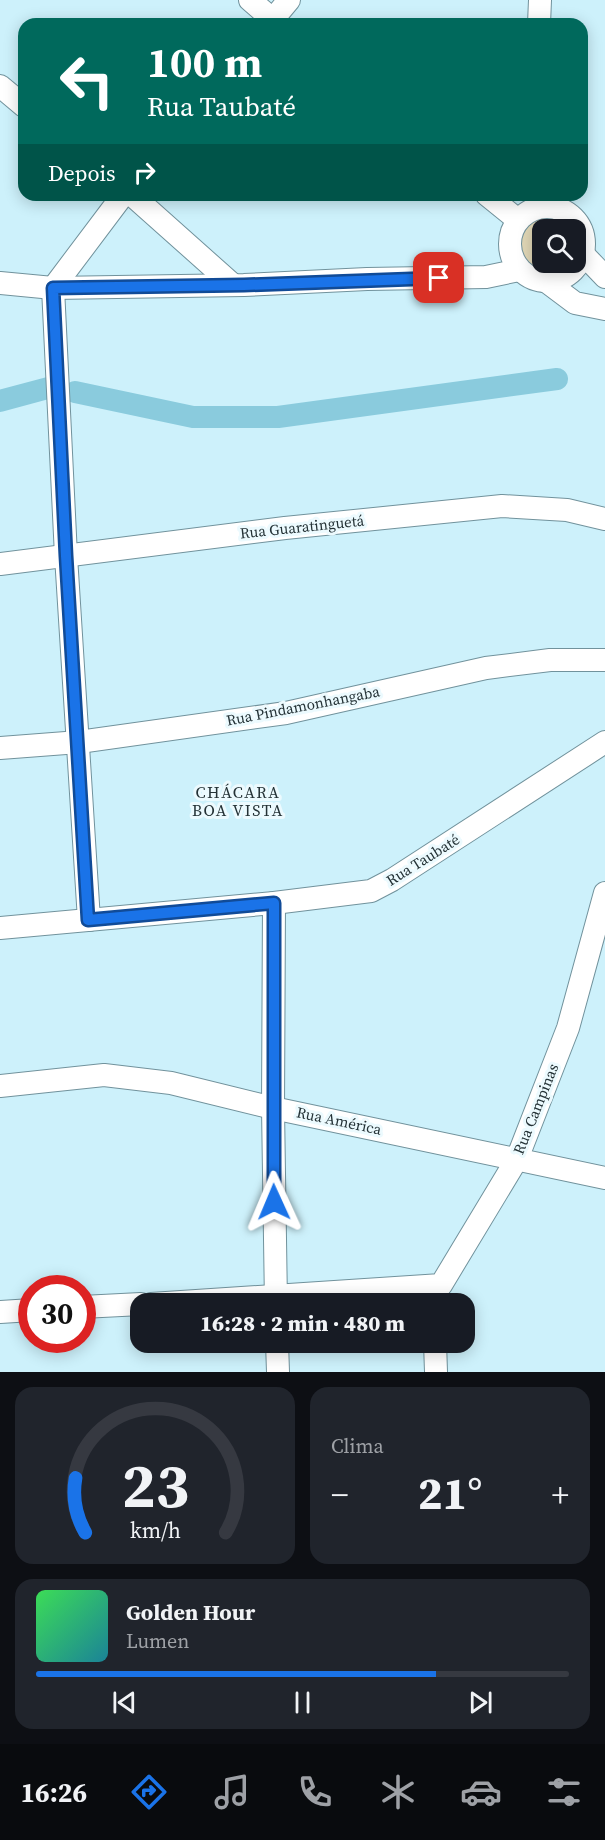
<!DOCTYPE html>
<html lang="pt">
<head>
<meta charset="utf-8">
<style>
	body { margin:0; font-family:"Source Serif 4",serif; background:#20242c; color:#f1f3f6; height:100vh; display:flex; flex-direction:column; font-size:22px; white-space:nowrap }
	* { box-sizing:border-box; margin:0 }
	p { font-size:20px; color:#9ea1a6 }
	.icon { flex:none; width:33px; height:33px; fill:none; stroke:currentColor; stroke-width:2; stroke-linecap:round; stroke-linejoin:round }
	.map { position:relative; height:1372px; overflow:hidden }
	.side { display:flex; flex-direction:column; gap:15px; padding:15px; background:#0d0f14; flex:1 }
	.side>* { flex:none }
	.banner { position:absolute; left:18px; top:18px; width:570px; height:183px; border-radius:18px; box-shadow:0 3px 15px #0003; background:#00695c; color:#fff; overflow:hidden }
	.fabs { position:absolute; left:532px; top:219px; display:grid; gap:12px }
	.fabs a { display:grid; place-items:center; width:54px; height:54px; border-radius:12px; background:#171b24; box-shadow:0 3px 15px #0003; font-size:30px }
	.speed { position:absolute; left:18px; top:1275px; display:flex; gap:12px; font-size:30px; font-weight:700; text-align:center }
	.speed>* { display:grid; place-content:center; width:78px; height:78px; border-radius:50%; background:#171b24; box-shadow:0 3px 15px #0003; line-height:1 }
	.speed .limit { border:9px solid #d22; background:#fff; color:#111 }
	.pin { position:absolute; display:grid; place-items:center; width:51px; height:51px; color:#fff; margin:-26px; border-radius:12px; box-shadow:0 3px 9px #0006 }
	.me { position:absolute; width:66px; margin:-33px; rotate:359deg; stroke-linejoin:round; filter:drop-shadow(0 0 4px #0008) }
	.turn { display:flex; align-items:center; gap:21px; height:126px; padding:0 30px; font-size:27px }
	.turn .icon { width:78px; height:78px; stroke-width:2.5 }
	.turn b { display:block; font-size:42px; line-height:51px }
	.then { display:flex; align-items:center; height:57px; padding:0 30px; background:#0003; gap:12px; font-size:22px }
	.big { font-size:45px; font-weight:800; line-height:1.1 }
	.side .card { flex:1; display:flex; flex-direction:column; justify-content:center; gap:9px; min-width:0; padding:0 21px; border-radius:18px; background:#20242c }
	.side .dial { align-items:center; gap:0 }
	.dial svg { height:156px; overflow:visible; fill:none; stroke:#363941; stroke-width:7; stroke-linecap:round; text-anchor:middle }
	.dial text { fill:#f1f3f6; stroke:none }
	.song { display:flex; align-items:center; gap:18px }
	.cover { width:72px; height:72px; border-radius:9px; background:linear-gradient(135deg,hsl(130 70% 55%),hsl(190 70% 35%)) }
	.played { height:6px; border-radius:3px; background:linear-gradient(90deg,#1a73e8 75%,#363941 75%) }
	.keys { display:flex; justify-content:space-around; direction:ltr }
	.heat { display:flex; justify-content:space-between; align-items:center; font-size:33px; direction:ltr }
	.side .tiles { flex:1; display:grid; gap:15px; grid-template-columns:1fr 1fr }
	.card:last-child { grid-column:span 2 }
	.trip { position:absolute; left:130px; top:1293px; width:345px; height:60px; border-radius:18px; background:#171b24; box-shadow:0 3px 15px #0003; font-weight:800; line-height:60px; text-align:center }
	.dock { display:flex; height:96px; justify-content:space-around; align-items:center; background:#090b0e; color:#9ea1a6 }
	.dock .icon { width:42px; height:42px }
	.dock .active { color:#1a73e8 }
	.dock b { font-size:27px; color:#f1f3f6 }
	.map>svg:first-child { display:block }
</style>
</head>
<body>
<div class="map">
<svg width="605" height="1372" viewBox="0 0 605 1372">
	<rect width="100%" height="100%" fill="#cdf1fb"/>
	<path fill="#e1d7b6" d="M549 212 567 220 575 229 543 230V262L573 263C532 309 482 221 549 212Z"/>
	<g fill="none" stroke-linecap="round" stroke-linejoin="round">
		<g stroke="#8acbdd" stroke-width="22">
			<polyline points="75,392 193,417 278,417 557,379"/>
			<polyline points="0,401 48,388"/>
		</g>
		<defs>
			<g id="minor">
				<polyline points="250,0 278,24"/>
				<polyline points="269,24 289,0"/>
				<polyline points="539,24 540,0"/>
				<polyline points="0,86 24,106"/>
				<polyline points="132,195 233,285"/>
				<polyline points="487,195 518,220"/>
				<circle cx="547" cy="244" r="37"/>
				<polyline points="583,254 605,277"/>
				<polyline points="547,282 575,303 605,309"/>
				<polyline points="0,283 53,288 244,285 367,279 486,277 519,270"/>
				<polyline points="53,288 66,556 89,920"/>
				<polyline points="53,288 123,195"/>
				<polyline points="0,564 285,528 502,506 567,510 605,519"/>
				<polyline points="0,748 79,742 286,713 486,668 550,660 605,660"/>
				<polyline points="274,903 273,1108 276,1304"/>
				<polyline points="0,928 274,903 371,891 392,880 605,742"/>
				<polyline points="0,1086 104,1075 171,1083 273,1108 605,1178"/>
				<polyline points="151,1304 441,1285 517,1159 568,1028 605,893"/>
				<polyline points="82,1307 141,1304"/>
				<polyline points="0,1312 32,1310"/>
				<polyline points="277,1342 278,1372"/>
				<polyline points="435,1342 436,1372"/>
			</g>
		</defs>
		<use href="#minor" stroke="#71929c" stroke-width="24"/>
		<use href="#minor" stroke="#fff" stroke-width="22"/>
	</g>
	<g fill="none" stroke-linecap="round" stroke-linejoin="round">
		<defs>
			<polyline id="route" points="274,1202 274,903 88,920 66,556 53,288 244,285 439,278"/>
		</defs>
		<use href="#route" stroke="#114b97" stroke-width="15"/>
		<use href="#route" stroke="#1a73e8" stroke-width="10"/>
	</g>
	<g text-anchor="middle" stroke-width="6" stroke-linejoin="round" paint-order="stroke">
		<g font-size="15" fill="#243236" stroke="#ecfafe">
			<text transform="translate(302 527) rotate(-6)" y="5">Rua Guaratinguetá</text>
			<text transform="translate(303 706) rotate(-11)" y="5">Rua Pindamonhangaba</text>
			<text transform="translate(423 860) rotate(-32)" y="5">Rua Taubaté</text>
			<text transform="translate(536 1109) rotate(-68)" y="5">Rua Campinas</text>
			<text transform="translate(339 1121) rotate(12)" y="5">Rua América</text>
		</g>
		<g font-size="16" letter-spacing="1.5" fill="#243236" stroke="#ecfafe">
			<text x="238" y="798">CHÁCARA<tspan x="238" dy="18">BOA VISTA</tspan></text>
		</g>
	</g>
</svg>
<div class="fabs">
<a><svg class="icon" aria-label="search" viewBox="0 0 24 24"><circle cx="10" cy="10" r="6"/><path d="M15 15l6 6"/></svg></a>
</div>
<div class="speed"><div class="limit">30</div></div>
<div class="pin" style="left:439px;top:278px;background:#d93025"><svg class="icon" aria-label="arrive" viewBox="0 0 24 24"><path d="M6 21V4h12l-3 4 3 4H6"/></svg></div>
<svg class="me" style="left:274px;top:1202px" viewBox="-20 -20 40 40"><path d="M0-17L14 15 0 8-14 15z" fill="#1a73e8" stroke="#fff" stroke-width="4"/></svg>
<div class="trip">16:28 · 2 min · 480 m</div>
<div class="banner">
<div class="turn"><svg class="icon" aria-label="left" viewBox="0 0 24 24"><path d="M17 20v-9H6M10 6l-5 5 5 5"/></svg><div><b>100 m</b>Rua Taubaté</div></div>
<div class="then">Depois<svg class="icon" aria-label="right" viewBox="0 0 24 24"><path d="M7 20v-9h11M14 6l5 5-5 5"/></svg></div>
</div>
</div>
<section class="side">
<div class="tiles">
<div class="card dial"><svg viewBox="0 0 100 80">
<path d="M14 69A42 42 0 1 1 86 69"/>
<path d="M14 69A42 42 0 0 1 9 41" stroke="#1a73e8"/>
<text x="50" y="56" font-size="32" font-weight="700">23</text>
<text x="50" y="72" font-size="11">km/h</text>
</svg></div>
<div class="card"><p>Clima</p>
<div class="heat"><a>−</a><b class="big">21°</b><a>+</a></div>
</div>
<div class="card">
<div class="song"><i class="cover"></i><div><b>Golden Hour</b><p>Lumen</p></div></div>
<div class="played"></div>
<div class="keys"><svg class="icon" aria-label="previous" viewBox="0 0 24 24"><path d="M18 5L8 12l10 7zM5 5v14"/></svg><svg class="icon" aria-label="pause" viewBox="0 0 24 24"><path d="M8 5v14M16 5v14"/></svg><svg class="icon" aria-label="next" viewBox="0 0 24 24"><path d="M6 5l10 7-10 7zM19 5v14"/></svg></div>
</div>
</div>
</section>
<nav class="dock">
<b>16:26</b>
<svg class="icon active" aria-label="directions" viewBox="0 0 24 24"><path d="M12 3l9 9-9 9-9-9zM9 14v-3h6M13 9l2 2-2 2"/></svg>
<svg class="icon" aria-label="music" viewBox="0 0 24 24"><path d="M9 18V5l10-2v13"/><circle cx="6" cy="18" r="3"/><circle cx="16" cy="16" r="3"/></svg>
<svg class="icon" aria-label="phone" viewBox="0 0 24 24"><path d="M5 4h4l2 5-3 2q2 4 5 5l2-3 5 2v4C11 20 4 13 5 4z"/></svg>
<svg class="icon" aria-label="climate" viewBox="0 0 24 24"><path d="M12 3v18M4 7l16 10M4 17L20 7"/></svg>
<svg class="icon" aria-label="car" viewBox="0 0 24 24"><path d="M5 17H2v-5l4-1 3-4h7l3 4 3 1v5h-3M9 17h6M6 11h13"/><circle cx="7" cy="17" r="2"/><circle cx="17" cy="17" r="2"/></svg>
<svg class="icon" aria-label="filters" viewBox="0 0 24 24"><path d="M4 7h16M4 17h16"/><circle cx="9" cy="7" r="2"/><circle cx="15" cy="17" r="2"/></svg>
</nav>
</body>
</html>
